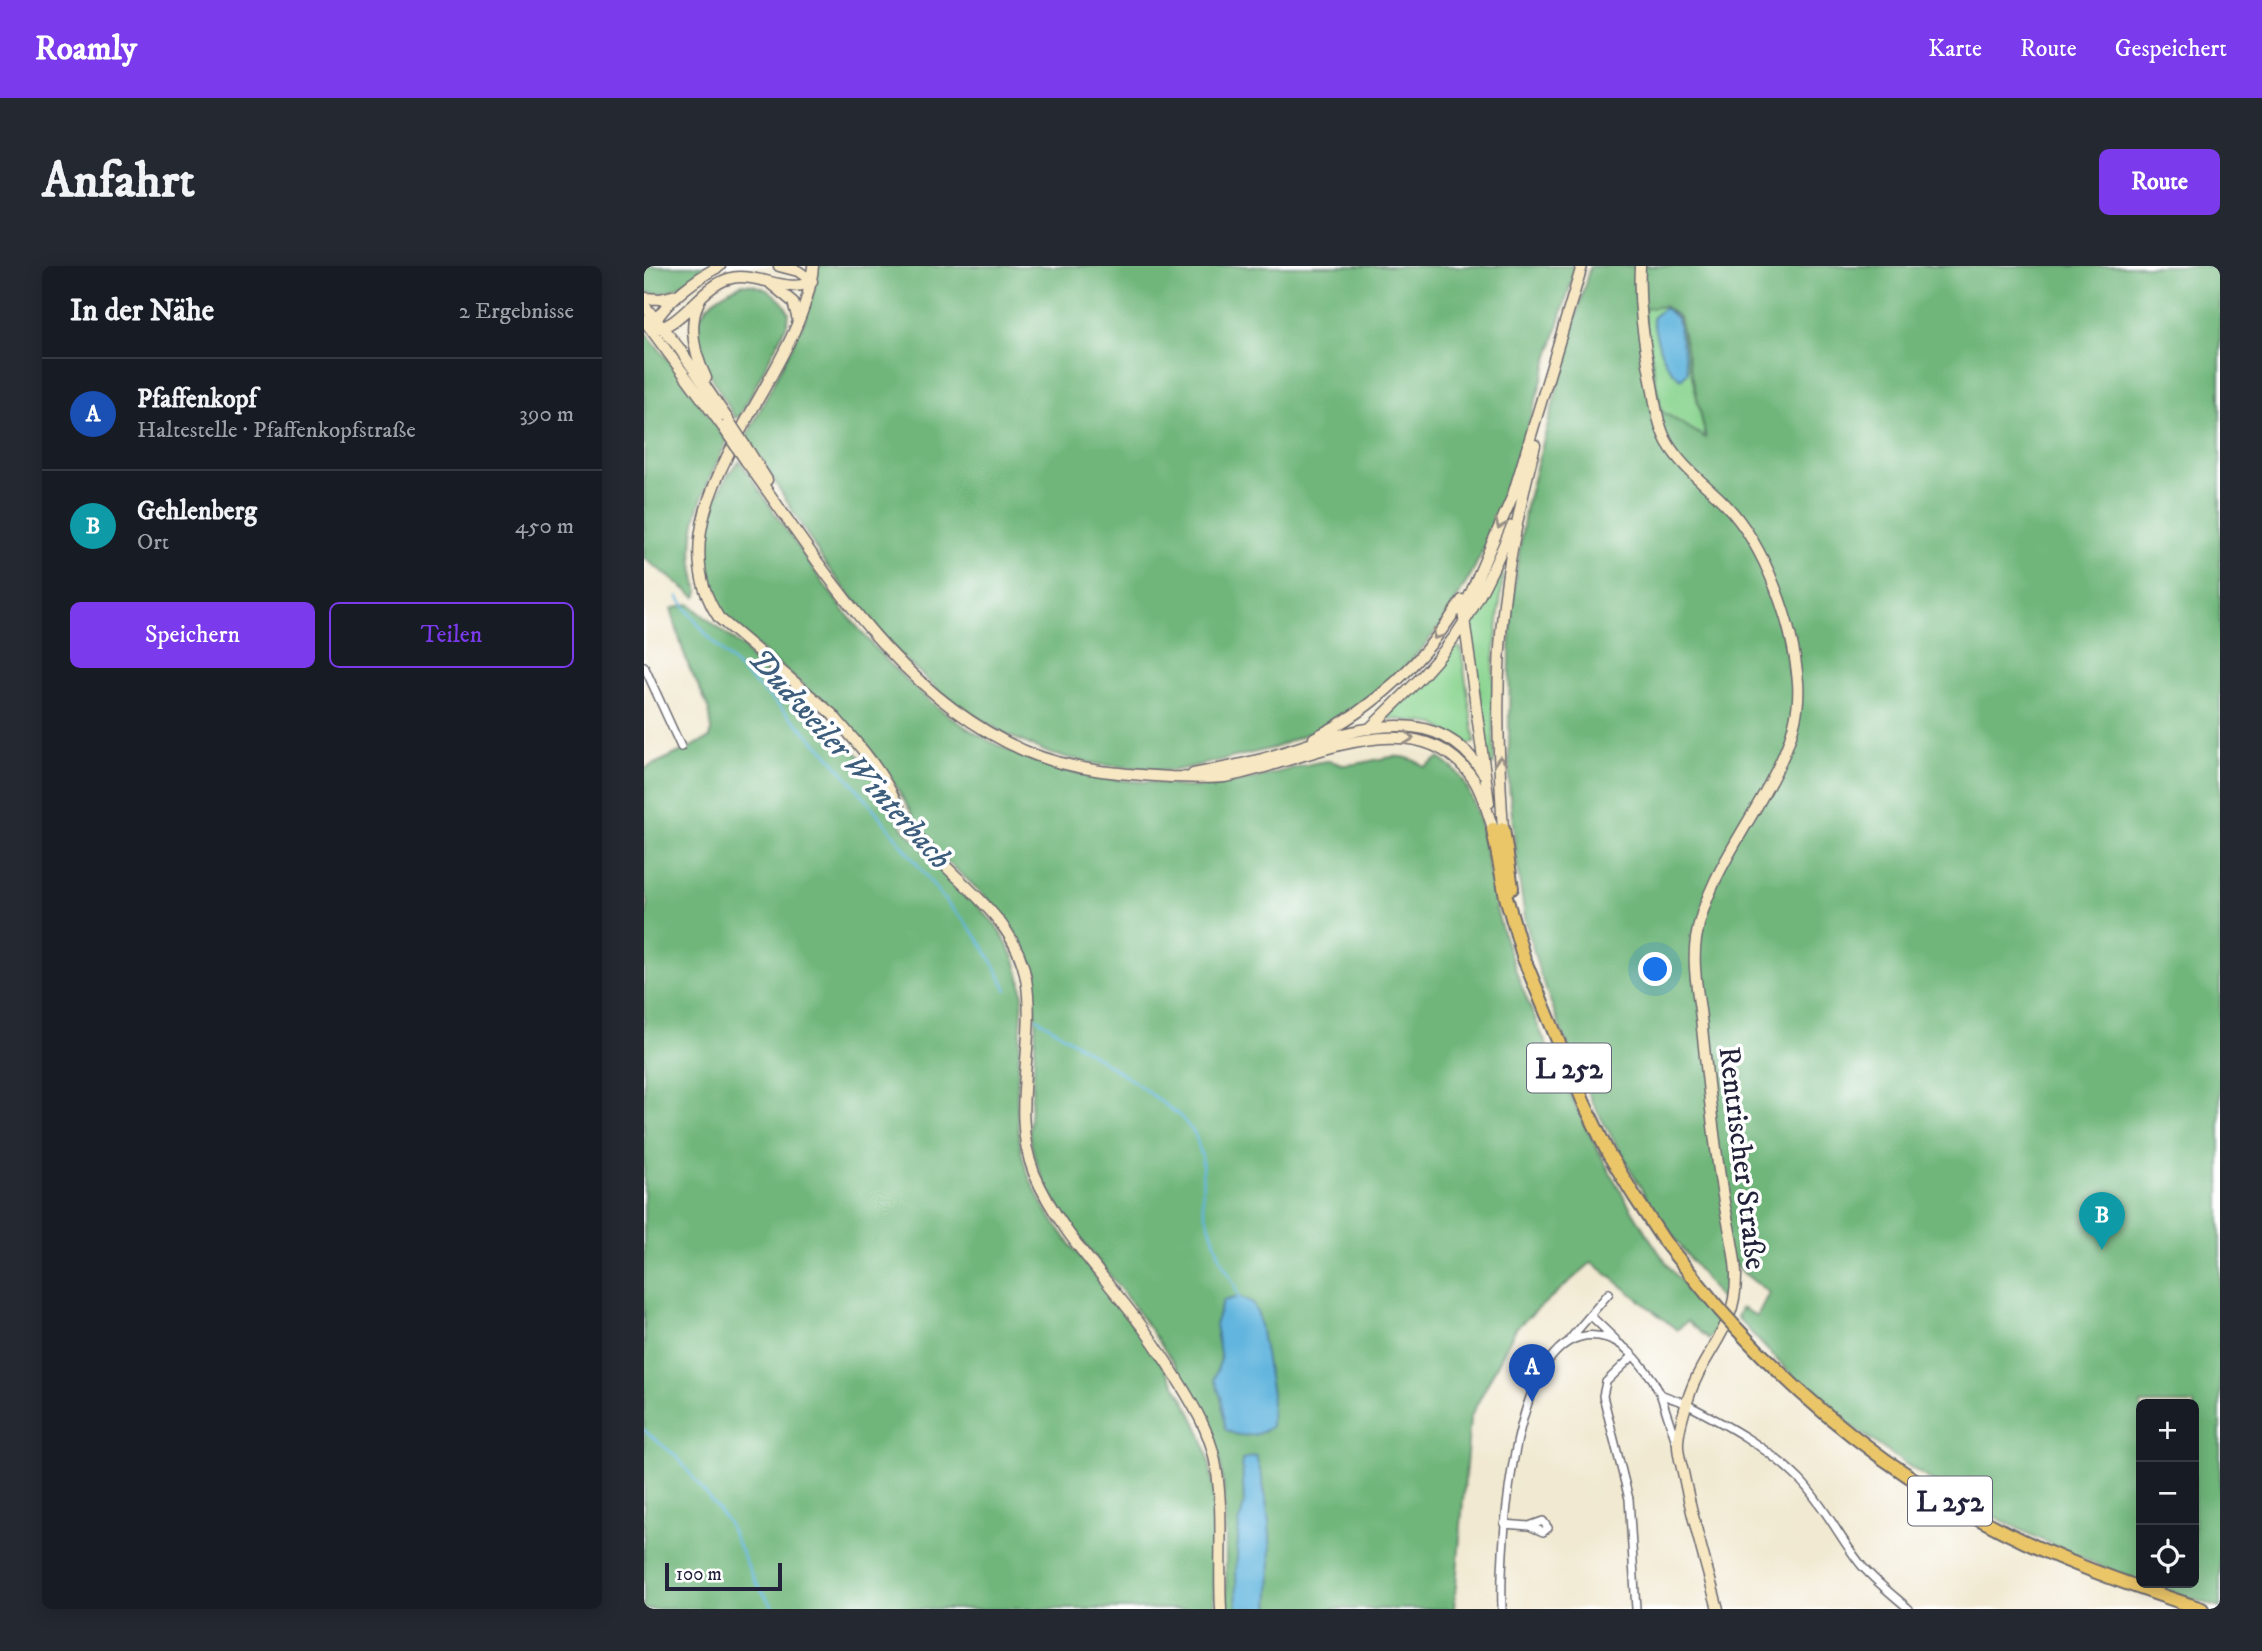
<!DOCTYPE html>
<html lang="de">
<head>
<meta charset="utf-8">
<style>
  body { margin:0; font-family:"IM FELL DW Pica",serif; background:#242831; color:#f1f3f6 }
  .controls { position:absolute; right:21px; bottom:21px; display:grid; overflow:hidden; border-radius:10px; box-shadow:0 4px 18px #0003 }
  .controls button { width:63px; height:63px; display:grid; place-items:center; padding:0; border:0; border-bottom:2px solid #363941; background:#171b24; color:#f1f3f6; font:35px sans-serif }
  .scale { position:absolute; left:21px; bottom:18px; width:117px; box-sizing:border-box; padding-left:7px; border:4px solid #22223b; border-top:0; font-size:19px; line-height:24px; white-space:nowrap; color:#22223b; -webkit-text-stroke:5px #fff; paint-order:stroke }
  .you { position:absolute; left:1012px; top:704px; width:24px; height:24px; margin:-18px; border:5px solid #fff; border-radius:50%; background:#1a73e8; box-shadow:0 0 0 10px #1a73e833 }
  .badge { display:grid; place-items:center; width:46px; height:46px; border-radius:50%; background:#7c3aed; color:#fff; font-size:23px; font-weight:700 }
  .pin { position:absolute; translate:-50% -58px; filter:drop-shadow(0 2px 4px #0008) }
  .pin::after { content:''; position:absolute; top:37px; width:24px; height:21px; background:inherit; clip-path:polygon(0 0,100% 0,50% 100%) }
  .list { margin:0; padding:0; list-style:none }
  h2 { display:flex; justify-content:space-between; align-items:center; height:91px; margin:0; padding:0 28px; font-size:30px }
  h2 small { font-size:23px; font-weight:400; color:#9ea1a6 }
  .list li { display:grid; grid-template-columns:46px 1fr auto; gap:21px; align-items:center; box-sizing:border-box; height:112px; padding:0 28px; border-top:2px solid #363941 }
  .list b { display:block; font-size:26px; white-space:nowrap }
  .list p { margin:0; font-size:23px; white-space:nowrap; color:#9ea1a6 }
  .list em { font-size:23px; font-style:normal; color:#9ea1a6 }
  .actions { display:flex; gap:14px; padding:21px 28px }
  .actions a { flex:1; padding:16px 0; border:2px solid #7c3aed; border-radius:10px; text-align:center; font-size:24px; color:#7c3aed }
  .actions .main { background:#7c3aed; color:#fff }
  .icon { flex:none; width:38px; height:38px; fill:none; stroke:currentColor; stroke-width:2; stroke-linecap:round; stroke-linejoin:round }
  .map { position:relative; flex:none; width:1576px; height:1343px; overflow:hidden; border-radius:10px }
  header { display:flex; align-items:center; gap:42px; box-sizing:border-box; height:98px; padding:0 35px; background:#7c3aed; color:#fff }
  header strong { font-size:33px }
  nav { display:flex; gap:38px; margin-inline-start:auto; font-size:24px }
  .intro { display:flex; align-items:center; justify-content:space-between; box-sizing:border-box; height:168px; padding:0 42px }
  h1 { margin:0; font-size:49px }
  .button { padding:18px 32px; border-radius:10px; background:#7c3aed; color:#fff; font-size:24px; font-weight:700 }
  main { display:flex; gap:42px; padding:0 42px }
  aside { flex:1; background:#171b24; border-radius:10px; box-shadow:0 4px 18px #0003 }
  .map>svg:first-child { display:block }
  .green { fill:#8ad490; stroke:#567b66; stroke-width:2 }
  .forest { fill:#6fb67a; stroke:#486c5a; stroke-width:2; fill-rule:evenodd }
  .water { fill:#62b5de; stroke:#426c8c; stroke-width:2 }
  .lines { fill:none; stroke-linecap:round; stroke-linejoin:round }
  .stream { stroke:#62b5de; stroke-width:2.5 }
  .street-casing { stroke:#6a6870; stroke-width:10 }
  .secondary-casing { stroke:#6a6870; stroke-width:13 }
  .highway-casing { stroke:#6a6870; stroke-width:16 }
  .street { stroke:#fff; stroke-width:7 }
  .secondary { stroke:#f7e8c3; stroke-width:10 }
  .highway { stroke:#ebc669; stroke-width:12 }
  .secondary-bridge-casing { stroke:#6a6870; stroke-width:13; stroke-linecap:butt }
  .highway-bridge-casing { stroke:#6a6870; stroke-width:16; stroke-linecap:butt }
  .secondary-bridge { stroke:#f7e8c3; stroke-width:10 }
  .highway-bridge { stroke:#ebc669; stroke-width:12 }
  .oneway { stroke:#978f86 }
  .labels { text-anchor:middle; stroke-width:7; stroke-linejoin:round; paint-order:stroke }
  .shield { fill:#fff; stroke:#646476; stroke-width:2 }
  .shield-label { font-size:28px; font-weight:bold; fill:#22223b }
  .street-label { font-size:30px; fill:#22223b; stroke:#fff }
  .water-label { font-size:32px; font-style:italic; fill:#3c5d7c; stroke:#fff }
</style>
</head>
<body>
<header>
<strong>Roamly</strong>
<nav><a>Karte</a><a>Route</a><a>Gespeichert</a></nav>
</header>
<div class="intro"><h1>Anfahrt</h1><a class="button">Route</a></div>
<main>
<aside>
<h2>In der Nähe<small>2 Ergebnisse</small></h2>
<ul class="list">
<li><span class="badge" style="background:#1a4fb4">A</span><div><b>Pfaffenkopf</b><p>Haltestelle · Pfaffenkopfstraße</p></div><em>390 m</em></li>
<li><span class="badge" style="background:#0f9aa8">B</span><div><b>Gehlenberg</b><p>Ort</p></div><em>450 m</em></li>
</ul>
<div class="actions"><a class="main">Speichern</a><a>Teilen</a></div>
</aside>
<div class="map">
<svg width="1576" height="1343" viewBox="0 0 1576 1343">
  <rect width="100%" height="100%" fill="#fff"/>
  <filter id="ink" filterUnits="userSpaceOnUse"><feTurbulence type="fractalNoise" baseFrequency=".0143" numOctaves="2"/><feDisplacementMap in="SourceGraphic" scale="14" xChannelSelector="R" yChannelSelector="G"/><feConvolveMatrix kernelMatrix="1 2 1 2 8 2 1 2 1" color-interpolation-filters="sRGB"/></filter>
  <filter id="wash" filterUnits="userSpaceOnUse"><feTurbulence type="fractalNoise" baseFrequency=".00686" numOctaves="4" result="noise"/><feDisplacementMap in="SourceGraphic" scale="28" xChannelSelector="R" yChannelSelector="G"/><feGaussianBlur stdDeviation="1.57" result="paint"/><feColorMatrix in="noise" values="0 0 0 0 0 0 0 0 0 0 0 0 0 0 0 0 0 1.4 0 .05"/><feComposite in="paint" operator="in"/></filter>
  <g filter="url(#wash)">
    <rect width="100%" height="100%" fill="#f1e9d1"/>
    <path class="green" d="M1021,40L1035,51L1062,172L1017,145L999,43Z
      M853,307H859L849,403L850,498H844L826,358Z
      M808,380L817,382L831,476L823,479L791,458L741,452Z"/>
    <path class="forest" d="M0,0H67C47,13 25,33 0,26Z
      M172,0H932L869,211L848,265L829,305L800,355L776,385L753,409L699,452L630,482L543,502L527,505L457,499L407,488L361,468L306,435L247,380L181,298L103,170L161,54L170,24Z
      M946,0H1576V1342L1499,1317H1550V1138H1497V1316C1402,1280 1312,1236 1230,1176C1213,1164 1194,1152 1179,1138C1148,1111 1120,1081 1093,1051L1097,1042L1113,1050L1125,1027L1088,998L1086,1019L1080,1038L1010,945L948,836L916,761L895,705L882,657L874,607L865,520V462L866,382L871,313L882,240ZM1020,40L1035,51L1062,172L1017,145L999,43Z
      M99,18C118,18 137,29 145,47L143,58L96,150L91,152C61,98 18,50 99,18Z
      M0,65L25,95L83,175C59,228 36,266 55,326L52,331L0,292Z
      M96,195C203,354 290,507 503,516C519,517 535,522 551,521C574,521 601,515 624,509C636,506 675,494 685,495C690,495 695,499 700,499C731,499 752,479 781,501L795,492C805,499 816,507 821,518C842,557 842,604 853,646C870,709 897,770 926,828C954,887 985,944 1023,998C1038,1019 1058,1038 1076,1057L1065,1073L1043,1055L1033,1064L948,996L872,1062L826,1152L810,1343H583C579,1279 589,1208 561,1148C556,1137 548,1127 542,1116C519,1080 494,1046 468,1012C434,969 392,923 385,865C388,818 399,734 383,690C370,655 345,633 317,608C310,601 301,595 294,587C270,557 256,522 233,493C193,442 137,402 88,360C55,322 54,271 75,227C81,214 85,204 96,195Z
      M45,338L99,382L112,399L169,443L192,464L215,490L228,507L259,562L352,659L370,691L376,711L379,730C377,775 369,833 376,878C383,925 416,966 445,1002C483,1051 538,1116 559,1174C578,1227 568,1288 571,1343H0V663L4,637L0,622V503L66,472C72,445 55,424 45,401C37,382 33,362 27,343Z"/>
    <path class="water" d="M1020,42L1033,52L1044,106L1037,113C1017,99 1013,74 1008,52Z
      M594,1031L607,1036L614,1048L628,1128L627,1160C615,1171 595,1173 581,1163L577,1131L570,1113L577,1093L571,1059L579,1035Z
      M612,1190C627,1238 629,1293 625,1343H593L592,1306L595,1258L600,1238L598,1193Z"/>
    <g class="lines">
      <path class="stream" d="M34,330C64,379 109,415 150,454C207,509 254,574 303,637C308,644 316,649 321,656C338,676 352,700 363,724
        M393,752L492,817L536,850L551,868L558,891L559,940L577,994L591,1020L595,1034
        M0,1164L34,1192L84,1257L110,1314L131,1343"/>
    </g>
  </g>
  <g filter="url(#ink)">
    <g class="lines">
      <defs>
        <path id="street" d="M0,400L37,481
          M947,1050L971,1073
          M926,1073L965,1027
          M989,1090L962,1116L959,1130L985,1233L992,1343
          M1016,1127L1032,1176
          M860,1258L885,1260L899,1266L904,1262L899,1255L885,1260
          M858,1343C856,1287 866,1042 963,1072C983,1078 997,1098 1009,1114C1011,1118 1014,1125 1017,1128C1024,1132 1035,1134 1042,1138C1083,1159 1123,1181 1156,1214C1181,1240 1196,1273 1218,1300C1232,1316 1249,1329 1265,1343"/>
        <path id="secondary" d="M135,0L154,5L168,15
          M169,0C160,111 0,241 75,352L188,448C207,470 228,493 243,519C251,532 257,547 266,560C303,613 371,646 382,713C393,777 365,845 390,907C413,961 454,1003 489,1049C507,1071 522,1095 537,1119C551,1142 564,1164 570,1190C581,1240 574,1292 577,1343
          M996,0C994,39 1000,76 1007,114C1011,135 1013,157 1023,176C1038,202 1062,218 1082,239C1122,281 1149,358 1154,416C1161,504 1065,585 1052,673C1048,699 1054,727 1057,752C1063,811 1069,871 1079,930C1083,956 1091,982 1092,1008C1093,1063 1061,1083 1046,1127C1041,1143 1035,1159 1034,1176C1033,1187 1038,1200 1040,1211C1049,1255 1062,1299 1074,1343
          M127,18L149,36L154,54
          M0,32L16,33L32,29
          M56,33C43,59 50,87 62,112
          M0,39L35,82L83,152
          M0,54L79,161
          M11,56C24,33 53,12 76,0
          M8,63C36,63 57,21 84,13C110,4 145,30 168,15
          M106,187L123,214
          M102,195C181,304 253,429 381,485C428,505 477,508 527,511C545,511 562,513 580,511C657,499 773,427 830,514C839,529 844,547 849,563
          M725,463C759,430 794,398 819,358C839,327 854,293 868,260
          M670,472C732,441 782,393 818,334
          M549,508C572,504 595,499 618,493C691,472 787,424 839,507
          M845,537L819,345L869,229L938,0
          M859,563C854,488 851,412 860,337C866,283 878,231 891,179"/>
        <path id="highway" d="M849,563L862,631L880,693L940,837L964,887L991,931L1020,975L1076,1044
          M859,563L868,622
          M1093,1063C1180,1157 1285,1234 1403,1286C1453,1308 1506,1326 1558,1343"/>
      </defs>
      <use href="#street" class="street-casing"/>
      <use href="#secondary" class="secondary-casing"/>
      <use href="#highway" class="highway-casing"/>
      <use href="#street" class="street"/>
      <use href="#secondary" class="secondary"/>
      <use href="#highway" class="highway"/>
      <defs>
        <path id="secondary-bridge" d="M83,152L106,187
          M79,161L102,195"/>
        <path id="highway-bridge" d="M1076,1044L1093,1063"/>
      </defs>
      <use href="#secondary-bridge" class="secondary-bridge-casing"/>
      <use href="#highway-bridge" class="highway-bridge-casing"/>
      <use href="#secondary-bridge" class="secondary-bridge"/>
      <use href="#highway-bridge" class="highway-bridge"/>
    </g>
    <defs><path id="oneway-chevron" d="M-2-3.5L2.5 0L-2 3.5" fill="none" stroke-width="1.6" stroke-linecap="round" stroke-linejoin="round" transform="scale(1.75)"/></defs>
    <g class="oneway">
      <use href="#oneway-chevron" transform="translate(856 258) rotate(113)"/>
      <use href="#oneway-chevron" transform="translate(793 369) rotate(127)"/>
      <use href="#oneway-chevron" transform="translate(765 472) rotate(6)"/>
      <use href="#oneway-chevron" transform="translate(856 495) rotate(-92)"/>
    </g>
  </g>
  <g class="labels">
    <g class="shield">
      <rect x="883" y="777.5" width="84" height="49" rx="5"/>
      <rect x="1264" y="1210.5" width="84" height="49" rx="5"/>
    </g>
    <g class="shield-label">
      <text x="925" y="812">L 252</text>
      <text x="1306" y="1245">L 252</text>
    </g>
    <g class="street-label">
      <text transform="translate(1099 892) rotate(83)" y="10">Rentrischer Straße</text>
    </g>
    <g class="water-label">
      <text transform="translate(207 492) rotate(48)" y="11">Dudweiler Winterbach</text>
    </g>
  </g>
</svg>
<div class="controls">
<button>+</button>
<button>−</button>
<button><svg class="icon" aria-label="locate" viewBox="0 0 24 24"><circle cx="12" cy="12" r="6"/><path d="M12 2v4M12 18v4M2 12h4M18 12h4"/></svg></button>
</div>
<div class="scale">100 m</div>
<div class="you"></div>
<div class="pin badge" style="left:888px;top:1136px;background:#1a4fb4">A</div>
<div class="pin badge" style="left:1458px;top:984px;background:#0f9aa8">B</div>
</div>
</main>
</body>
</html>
